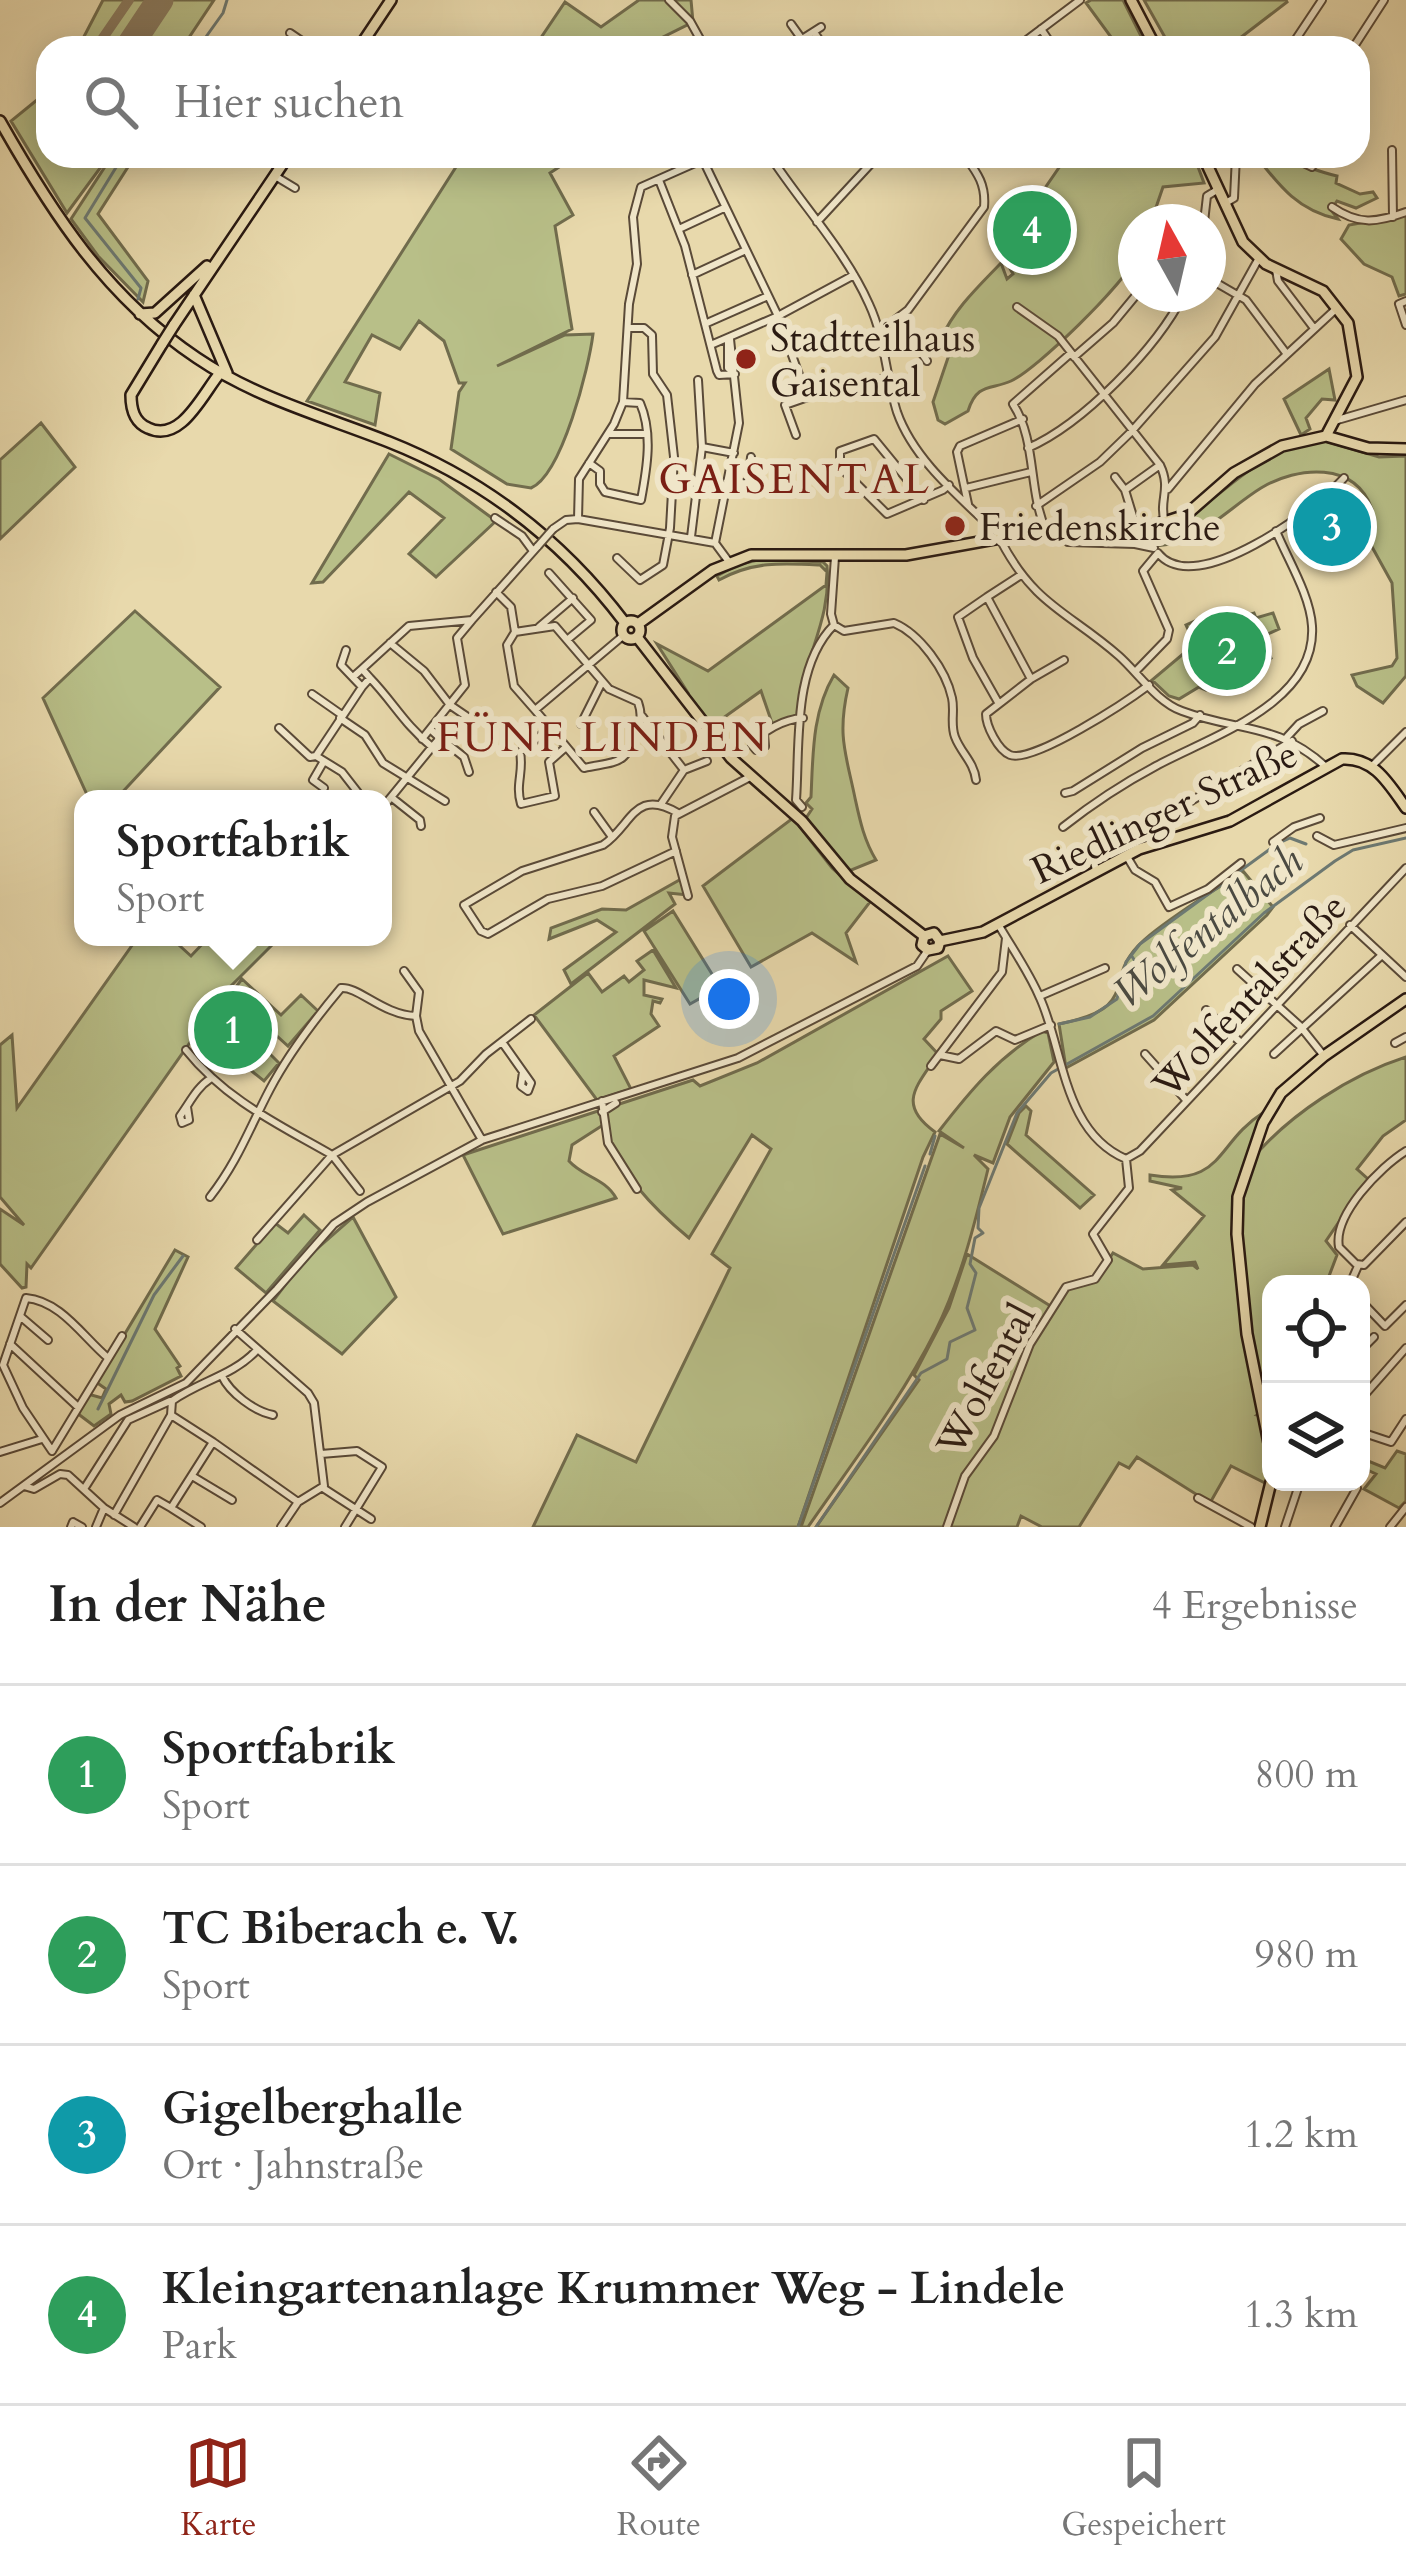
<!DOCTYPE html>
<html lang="de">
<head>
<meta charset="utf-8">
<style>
  body { margin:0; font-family:Cardo,serif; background:#f2f2f2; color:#222 }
  .controls { position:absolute; right:36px; bottom:36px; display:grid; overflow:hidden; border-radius:24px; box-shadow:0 6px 30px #0003 }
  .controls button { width:108px; height:108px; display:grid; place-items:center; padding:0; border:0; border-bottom:3px solid #e0e0e0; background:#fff; color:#222; font:60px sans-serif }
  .compass { position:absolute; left:1118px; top:204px; width:108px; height:108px; border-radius:50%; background:#fff; box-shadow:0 6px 30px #0003; rotate:352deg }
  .you { position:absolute; left:729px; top:999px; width:42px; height:42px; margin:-30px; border:9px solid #fff; border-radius:50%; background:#1a73e8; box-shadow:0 0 0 18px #1a73e833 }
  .badge { display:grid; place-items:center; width:78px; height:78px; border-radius:50%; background:#8f2418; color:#fff; font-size:39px; font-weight:700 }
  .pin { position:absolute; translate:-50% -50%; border:6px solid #fff; box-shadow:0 3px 12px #0006 }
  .popup { position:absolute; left:74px; top:790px; width:318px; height:156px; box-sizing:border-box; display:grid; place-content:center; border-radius:24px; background:#fff; filter:drop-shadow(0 3px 9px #0005); font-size:39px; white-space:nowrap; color:#767676 }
  .popup b { font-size:45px; color:#222 }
  .popup::after { content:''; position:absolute; left:50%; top:100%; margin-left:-24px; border:24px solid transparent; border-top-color:#fff }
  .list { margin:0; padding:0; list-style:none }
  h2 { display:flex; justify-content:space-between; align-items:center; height:156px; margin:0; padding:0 48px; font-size:51px }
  h2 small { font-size:39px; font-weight:400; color:#767676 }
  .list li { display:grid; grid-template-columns:78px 1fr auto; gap:36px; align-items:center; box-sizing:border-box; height:180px; padding:0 48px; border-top:3px solid #e0e0e0 }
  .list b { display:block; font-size:45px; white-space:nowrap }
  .list p { margin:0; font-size:39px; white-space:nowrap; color:#767676 }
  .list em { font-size:39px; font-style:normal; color:#767676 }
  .icon { flex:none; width:66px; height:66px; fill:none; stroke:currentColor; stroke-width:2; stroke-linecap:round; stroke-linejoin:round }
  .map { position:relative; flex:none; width:1406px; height:1527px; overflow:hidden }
  .search { position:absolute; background:#fff; box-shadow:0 6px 30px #0003; left:36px; right:36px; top:36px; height:132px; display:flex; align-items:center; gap:30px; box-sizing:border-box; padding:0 42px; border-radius:36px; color:#767676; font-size:45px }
  .sheet { height:876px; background:#fff }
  nav { display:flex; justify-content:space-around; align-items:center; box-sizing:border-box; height:168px; border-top:3px solid #e0e0e0; background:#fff; font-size:33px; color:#767676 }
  nav a { display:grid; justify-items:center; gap:6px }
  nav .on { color:#8f2418 }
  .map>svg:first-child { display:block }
  .green { fill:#b8bf88; stroke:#716c4d; stroke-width:3 }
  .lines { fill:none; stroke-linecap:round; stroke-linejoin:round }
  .stream { stroke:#6d7972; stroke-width:3 }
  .taxiway { stroke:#897a5f; stroke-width:10 }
  .runway { stroke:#897a5f; stroke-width:27 }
  .minor-casing { stroke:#5a4a38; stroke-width:10 }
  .major-casing { stroke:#2a1a12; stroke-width:14 }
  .minor { stroke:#f0e6c9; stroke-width:6 }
  .major { stroke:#e8d9ac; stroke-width:9 }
  .minor-bridge-casing { stroke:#5a4a38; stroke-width:10; stroke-linecap:butt }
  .major-bridge-casing { stroke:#2a1a12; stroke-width:14; stroke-linecap:butt }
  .minor-bridge { stroke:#f0e6c9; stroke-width:6 }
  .major-bridge { stroke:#e8d9ac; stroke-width:9 }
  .poi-dot { fill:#8f2418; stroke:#f0e6c9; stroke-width:4.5 }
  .labels { text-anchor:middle; stroke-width:12; stroke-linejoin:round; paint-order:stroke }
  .poi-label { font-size:39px; fill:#2a1a12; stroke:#f0e6c9; text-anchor:start }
  .street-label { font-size:39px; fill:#2a1a12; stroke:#f0e6c9 }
  .neighbourhood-label { font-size:42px; letter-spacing:3px; fill:#7a1f14; stroke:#f0e6c9 }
  .water-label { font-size:42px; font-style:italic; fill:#4b4a42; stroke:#f0e6c9 }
</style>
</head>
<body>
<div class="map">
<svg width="1406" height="1527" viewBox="0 0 1406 1527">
  <rect width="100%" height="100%" fill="#e8d9ac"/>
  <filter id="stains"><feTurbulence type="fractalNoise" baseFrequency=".00167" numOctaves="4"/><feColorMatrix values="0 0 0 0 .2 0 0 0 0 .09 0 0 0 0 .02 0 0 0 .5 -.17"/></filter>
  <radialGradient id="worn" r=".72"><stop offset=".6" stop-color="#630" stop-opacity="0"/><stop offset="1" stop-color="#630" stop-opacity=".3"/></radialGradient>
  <path class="green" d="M103,0H147V9L120,48H78Z
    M169,0H214L182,48H137Z
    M639,0H691L693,22L641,48H534L565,2L601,27Z
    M1091,0H1123L1147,48H1119L1086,3Z
    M1144,0H1286L1287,2L1227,48H1171Z
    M48,91V156H109L67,213L11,121Z
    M112,156H135L98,214L148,281L143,302L98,256L71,219Z
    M463,156H576L550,173L573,215L555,226L572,329L497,366L565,335L593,334C589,367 562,475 531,488L507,484L451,449L459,392L465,383H459L444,341L419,321L400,349L372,335L345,382L380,393L375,425L307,401Z
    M1067,156H1194L1204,183L1163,187L1151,222H1136C1136,234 1138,249 1134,260C1123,285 1037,369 1011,381C992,390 977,382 968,411L945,424L938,420L933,402L953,343L941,339C954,309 979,286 1001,263L1007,279L1013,274L1001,252Z
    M1256,156C1286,156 1307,169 1337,176L1336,183L1360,194L1373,192L1377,198L1356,208L1337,201L1331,210L1338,219C1299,211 1280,187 1256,156Z
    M1406,215V294L1399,296L1392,277L1364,264L1341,239L1349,225Z
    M1329,369L1335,400L1322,399L1306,418L1310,429L1301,435L1284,399Z
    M41,423L75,467L0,539V460Z
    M1325,441L1379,457L1406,456V676L1383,703L1357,686L1352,675L1392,666L1397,658L1392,583L1361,527V516L1372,509C1355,461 1298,466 1261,488C1227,509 1199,543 1156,546L1151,533C1220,512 1249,445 1325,441Z
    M389,454L439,479L496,521L436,577L409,554L444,518L409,492L323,582L312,583Z
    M762,559L823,562L827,566C832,622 802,658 798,714L773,726L761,691L712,726L691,698L684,695L688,693L657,644L708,671L826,585L827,572L820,565C783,563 753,561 719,580L717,576L737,565Z
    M135,611L220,687L116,799H89L43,698Z
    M1213,613L1219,624L1254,613L1256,618L1273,613L1279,629L1261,637L1271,658L1206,690L1199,687L1179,699L1169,696L1152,680L1195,644L1186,625Z
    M834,675L848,688C837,736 846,754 855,798C860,821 864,840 876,860L849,871L816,835L806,818L812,809L806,803L811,797C813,755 812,712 834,675Z
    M793,818L832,868L870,902L846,933L856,962L812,933L751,967L703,886Z
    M1243,871L1273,907L1267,915L1154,1020L1066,1068L1059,1024C1146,1006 1098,981 1144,940C1174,914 1210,894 1243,871Z
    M683,878L688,895L669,893L675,904L571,984L564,970L616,932L597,920L549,939L551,928L602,909L626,910Z
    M673,911L720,987L690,1004L644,931Z
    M138,937H170L191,956L209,937H280L227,990L31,1268L27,1264L26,1287L22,1288L0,1264V1209L24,1225L0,1197V1045L12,1035L17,1108Z
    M653,950L676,988L644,980V995L662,999L660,1003L653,1001L651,1014L659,1026L614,1056L631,1089L597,1100L534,1015L588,973L602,992L624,976L629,982L644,970L637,961Z
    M948,956L972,991L941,1011V1019L924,1039L938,1054C917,1086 896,1104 935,1132L923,1157L798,1527H533L577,1435L636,1462L730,1268L712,1254L771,1149L752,1135L689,1238C653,1208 617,1171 603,1125L572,1145L569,1161C583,1177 605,1178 616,1198L503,1234L463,1155L693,1080L700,1086L757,1063Z
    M242,979L281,1015L301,995L318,1011L288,1046L267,1027L256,1038L248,1031L242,1036L254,1055L263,1047L279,1063L264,1081L202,1031Z
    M1042,1031L1048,1033L1054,1062L1010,1117L993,1163L974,1155L988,1169C975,1223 961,1279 936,1330C901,1400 852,1463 808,1527H801L940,1134L964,1148L939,1131C970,1091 998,1057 1042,1031Z
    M1406,1057V1120L1383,1136L1357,1169L1368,1179L1326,1241L1337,1255L1326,1284H1271L1268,1409C1251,1341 1229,1252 1243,1183C1220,1228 1249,1360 1262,1411L1257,1415L1262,1416L1267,1484L1231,1466L1210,1503L1137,1457L1129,1468L1119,1463L1079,1527H1042L1021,1516L1017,1527H816L919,1380L914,1375L949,1308L967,1254L1052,1307L1030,1342L1001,1425L1032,1344L1066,1288L1096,1279L1113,1253L1143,1269L1193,1265L1198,1269L1195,1262L1163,1265L1204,1216L1172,1190L1182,1188L1150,1181V1175C1225,1187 1214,1144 1264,1112L1252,1159C1290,1114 1350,1075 1406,1057Z
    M1026,1106L1031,1111L1026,1135L1094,1195L1080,1208L1007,1144L1019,1113Z
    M304,1215L320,1230L266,1293L236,1268L275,1223L288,1233Z
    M353,1217L396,1297L342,1354L273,1301L304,1260Z
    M175,1250L188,1257L155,1329L180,1366L177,1368L181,1376L132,1401L125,1402L121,1395L109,1404L111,1414L94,1426L77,1413L88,1394L102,1398L106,1389L96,1382Z
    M1397,1451L1406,1454V1501L1399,1508L1364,1489L1376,1474L1361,1467V1458L1385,1468Z"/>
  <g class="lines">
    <path class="stream" d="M198,48L223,13L227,0
      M123,156L85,218L141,288L138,299
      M1125,971L1134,972L1139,967L1131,955
      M1059,1024L1090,1017L1117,999L1126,962L1140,944L1277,844L1290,838L1306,844
      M930,1154L935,1136
      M98,1409L154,1295L183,1256
      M798,1527L925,1166
      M816,1527L921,1373L947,1359L950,1342L975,1330L967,1308L976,1273L970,1264L975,1238L983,1233L978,1228L979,1208L1017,1113L1051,1073L1153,1016L1264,913L1335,861L1353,850L1406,838"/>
    <path class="taxiway" d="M96,48L129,0"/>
    <path class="runway" d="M128,48L160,0"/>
    <defs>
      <path id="minor" d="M669,0L690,21L705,48
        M791,24L801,38
        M1041,29L1054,48
        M290,33L312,48
        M806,37L813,46L820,41L814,32
        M788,48L821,27
        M1016,48L1080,0
        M1090,48H1097
        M1262,48L1265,45
        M1290,48L1322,0
        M1353,48L1384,0
        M1392,150L1393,217
        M770,156C802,205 845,250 869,304C885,338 886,377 897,412C914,461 962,499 998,534
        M1289,156L1312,167
        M703,160L778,316L807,397
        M275,176L295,188
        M659,180L685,246L717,371L719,375L735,374
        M1224,204L1234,198L1236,156
        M1332,207C1358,225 1376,223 1406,212
        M817,222L878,156
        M1204,222L1207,196L1217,190
        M679,229L724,208
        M1276,270L1278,281L1313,327
        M692,275L746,250
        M1208,278L1246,300L1286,353
        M1406,301L1399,304L1406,325
        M1017,307L1058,336L1160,465C1172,490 1158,500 1165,523
        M899,319L927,361
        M707,323L768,296
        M879,332L908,310L984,207C986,185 978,174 965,156
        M728,342V368L734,373
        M713,344L778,316L854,275
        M1074,357L1113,323L1137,294
        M1334,421L1406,400
        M608,434H644
        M796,435L785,405L828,390L890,377
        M702,447L734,453
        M1028,448C1083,424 1157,348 1184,294
        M589,463L600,471V484L605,492L641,500C647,468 653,433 640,403L623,402
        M1115,477L1125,490
        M727,481L748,484L751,457
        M966,488L1031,472
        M1168,489L1255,384L1337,308
        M924,500L874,439L840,451V467L887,514L943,490L949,485
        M968,504L957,452L960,446L1023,419
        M1036,506L1100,462L1131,432L1215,337L1259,258
        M495,518L522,536L533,551
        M578,519L579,479L614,424L623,402L629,304L637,264L633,217L641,187L711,156
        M1136,526L1125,490L1160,465
        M553,529L566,520L578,519L715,543L729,562
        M1046,530C1028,491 1037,441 1013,404L1071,353
        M691,537L702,447L698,380
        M1001,541C1035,606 1069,612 1119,656C1138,673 1157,702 1182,711C1238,732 1277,722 1326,767
        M1068,542L1135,544L1154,548
        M715,543L739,423L730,339
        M835,557L831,614L834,625L844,631L894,623C920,634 946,670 952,698C955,711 950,724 955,737C961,753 974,762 976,780
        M617,558L640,580L663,565L670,528L674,457L667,395L653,374L652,335L644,328H629
        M549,573L591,620L567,640
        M1021,575L987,597L1031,679L986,714C986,726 998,750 1010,755C1033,764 1129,700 1149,685
        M496,592L511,607L515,632L507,645L514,686L535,710L624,635
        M987,597L958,617L973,658L999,704
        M539,627L573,598
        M515,632L555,626L609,689L638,702C642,714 641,719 637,731C626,766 617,761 584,768L559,738
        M390,643L424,671L450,705L472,720
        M346,650L341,665L362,687L370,678L362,669L353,677
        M362,669L409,626L472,620L538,546
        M1136,671L1167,639L1169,630L1143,571L1158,553C1195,600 1316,509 1344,478
        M370,678C394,703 404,724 432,747L440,738L430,729L422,739
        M1031,679L1064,660
        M312,694L342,715
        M535,710L554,732
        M642,716L684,770L661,804
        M340,718L365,735L383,763L445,801
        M581,724L602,682
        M551,727L520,752C524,772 515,784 521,804L555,796L549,762L566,747
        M279,728L310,757L316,756L342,772L363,799
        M430,729L465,685L457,638L472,620
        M764,734L765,746L756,750L752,745C762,731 784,719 803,718
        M1287,737L1299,724L1323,711
        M440,738L464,757L469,772
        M316,756L362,687
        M324,761L313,780L324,788
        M1372,766L1406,732
        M684,770L707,761
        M1065,793L1073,791L1142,748L1193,723L1200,715
        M391,797L420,820L421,826
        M383,807L432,747
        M802,807L796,800C800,746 792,667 834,625
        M594,812L612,837
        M1063,827C1092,804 1124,783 1156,766C1209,737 1317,704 1312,626C1310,595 1288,560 1276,531
        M1317,836L1334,845L1406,828
        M1273,842L1294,827L1320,818
        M676,851L602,886L548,899L488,934L481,931L464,905L522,871L603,845C632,826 634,787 678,813
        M1126,855L1135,870L1155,882L1169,907L1208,889L1241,863
        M1096,871L1094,861L1102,854L1292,741
        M688,896L672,837L675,816L750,777
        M998,924C1012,948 1029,972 1040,998C1064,1051 1063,1132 1126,1159L1140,1151L1406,868
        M1350,925L1406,977
        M1237,969L1300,1026L1324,1056
        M404,971L419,992L416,1016L419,1031L482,1140
        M1040,996L1105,968
        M1206,1010L1241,1043
        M502,1042L531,1083L528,1091L521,1086L523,1072
        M1395,1043L1406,1037
        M186,1050C226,1100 278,1124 332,1155L460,1081L486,1054L531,1019
        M1145,1054L1187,1101
        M1274,1054L1382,955
        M940,1055L959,1059L996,1031L1015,1040L1051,1025
        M931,1066L1002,972L1006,938
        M602,1101L608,1143L637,1189
        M187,1107L189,1120L182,1123L180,1116C189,1104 197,1087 210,1079
        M602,1112L616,1103
        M1406,1151C1380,1167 1333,1215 1339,1247L1356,1264L1364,1265L1406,1222
        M210,1197C238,1161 249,1129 270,1089C289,1053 315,1019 341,988C358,986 383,1015 416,1016
        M257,1240L332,1155L360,1191
        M1350,1284L1358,1266
        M1361,1301L1385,1326L1406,1305
        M20,1316L48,1340
        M235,1329L308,1393L314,1403L324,1486L298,1502L281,1527
        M10,1344L78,1407
        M1361,1350L1374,1337
        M222,1376C230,1393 254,1411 273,1415
        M1361,1399L1406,1348
        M1361,1432L1391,1442L1406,1419
        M213,1442L298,1502
        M52,1451L23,1408L3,1365L26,1298C61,1301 83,1337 108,1358
        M52,1451L122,1336
        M0,1452L42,1439
        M321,1454L357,1451L382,1467L345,1527
        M192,1476L232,1500
        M24,1486L34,1489L60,1474L68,1475L104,1508L134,1527
        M323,1488L371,1519
        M84,1489L128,1420L170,1401
        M1198,1498L1251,1527
        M0,1503L120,1415L186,1383L277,1289L334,1224L367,1202L482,1140L738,1058L917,966L928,950
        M171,1508L201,1527
        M114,1515L171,1415L172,1401C200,1381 232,1376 256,1351
        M71,1527L73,1522L82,1527
        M96,1527L104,1508
        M140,1527L157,1500L171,1508L213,1442L171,1415
        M947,1527L965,1476L994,1436L1030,1344L1066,1287L1095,1279L1108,1260L1093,1234L1129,1188L1126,1159
        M1285,1527L1300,1482
        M1335,1527L1357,1488
        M1390,1527L1406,1507"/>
      <path id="major" d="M1131,0L1156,48
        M359,48L391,0
        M0,121C52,213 107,298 197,358C256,398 323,416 389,442C485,480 563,541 625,623
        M1203,156L1243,242L1266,264L1323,291L1348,323L1357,377L1326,436
        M194,295L227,373
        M140,314L155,313L207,266
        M174,325L288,156
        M162,344L131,395C131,409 134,422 148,428C181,444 203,393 220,373
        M622 630a9 9 0 1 1 18 0a9 9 0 1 1-18 0Z
        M638,624L713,570L751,555H906L1046,530L1152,526L1186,515L1234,473L1282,446L1326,436L1368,448L1406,449
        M637,637L731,758L802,821L850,879L924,936L934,933L940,941L983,932L1139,849L1230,821L1342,759C1374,757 1389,784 1406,808
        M924,936L922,945L928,950L938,948L940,941
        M1271,1453L1247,1334L1237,1234L1238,1197L1263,1123L1281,1093L1324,1056L1406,999
        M1260,1527L1271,1482"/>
    </defs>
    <use href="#minor" class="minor-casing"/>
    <use href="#major" class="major-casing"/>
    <use href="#minor" class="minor"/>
    <use href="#major" class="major"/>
    <defs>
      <path id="minor-bridge" d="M538,546L553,529"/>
      <path id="major-bridge" d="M162,344L174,325"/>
    </defs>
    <use href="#minor-bridge" class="minor-bridge-casing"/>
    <use href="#major-bridge" class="major-bridge-casing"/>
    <use href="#minor-bridge" class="minor-bridge"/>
    <use href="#major-bridge" class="major-bridge"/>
  </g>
  <g class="poi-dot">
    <circle cx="746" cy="359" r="12"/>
    <circle cx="955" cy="526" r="12"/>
  </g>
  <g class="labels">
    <g class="poi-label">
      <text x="770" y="351">Stadtteilhaus<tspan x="770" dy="45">Gaisental</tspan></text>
      <text x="979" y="540">Friedenskirche</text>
    </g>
    <g class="street-label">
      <text transform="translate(1164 811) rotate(-25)" y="14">Riedlinger Straße</text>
      <text transform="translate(1249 995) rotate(-47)" y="14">Wolfentalstraße</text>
      <text transform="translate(985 1379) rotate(-62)" y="14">Wolfental</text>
    </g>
    <g class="neighbourhood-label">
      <text x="795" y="493">GAISENTAL</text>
      <text x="603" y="751">FÜNF LINDEN</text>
    </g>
    <g class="water-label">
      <text transform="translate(1207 926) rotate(-39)" y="15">Wolfentalbach</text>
    </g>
  </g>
  <rect width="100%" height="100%" filter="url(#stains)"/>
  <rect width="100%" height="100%" fill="url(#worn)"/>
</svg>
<div class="controls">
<button><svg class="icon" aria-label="locate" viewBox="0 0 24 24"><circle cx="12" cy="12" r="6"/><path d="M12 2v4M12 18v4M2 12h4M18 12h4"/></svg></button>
<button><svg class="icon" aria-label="layers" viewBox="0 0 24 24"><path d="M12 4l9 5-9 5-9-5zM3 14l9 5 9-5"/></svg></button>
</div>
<svg class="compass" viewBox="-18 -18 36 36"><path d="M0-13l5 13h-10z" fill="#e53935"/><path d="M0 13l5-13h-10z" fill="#767676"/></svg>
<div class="you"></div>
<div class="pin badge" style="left:233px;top:1030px;background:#2e9e5b">1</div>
<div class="popup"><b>Sportfabrik</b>Sport</div>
<div class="pin badge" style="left:1227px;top:651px;background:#2e9e5b">2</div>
<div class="pin badge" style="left:1332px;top:527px;background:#0f9aa8">3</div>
<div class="pin badge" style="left:1032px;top:230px;background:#2e9e5b">4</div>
<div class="search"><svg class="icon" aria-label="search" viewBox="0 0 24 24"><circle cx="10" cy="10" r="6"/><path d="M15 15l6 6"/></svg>Hier suchen</div>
</div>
<section class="sheet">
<h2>In der Nähe<small>4 Ergebnisse</small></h2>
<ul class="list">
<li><span class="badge" style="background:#2e9e5b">1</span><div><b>Sportfabrik</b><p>Sport</p></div><em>800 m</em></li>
<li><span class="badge" style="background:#2e9e5b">2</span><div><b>TC Biberach e. V.</b><p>Sport</p></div><em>980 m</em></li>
<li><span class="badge" style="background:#0f9aa8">3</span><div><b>Gigelberghalle</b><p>Ort · Jahnstraße</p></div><em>1.2 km</em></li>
<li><span class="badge" style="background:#2e9e5b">4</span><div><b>Kleingartenanlage Krummer Weg - Lindele</b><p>Park</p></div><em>1.3 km</em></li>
</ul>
</section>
<nav>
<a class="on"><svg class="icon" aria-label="map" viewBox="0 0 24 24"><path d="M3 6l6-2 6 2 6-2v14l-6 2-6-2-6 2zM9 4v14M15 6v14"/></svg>Karte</a>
<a><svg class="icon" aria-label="directions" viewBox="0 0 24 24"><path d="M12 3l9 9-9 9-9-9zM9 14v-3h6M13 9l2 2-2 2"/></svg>Route</a>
<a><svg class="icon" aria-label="saved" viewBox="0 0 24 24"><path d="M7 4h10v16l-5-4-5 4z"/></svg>Gespeichert</a>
</nav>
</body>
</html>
